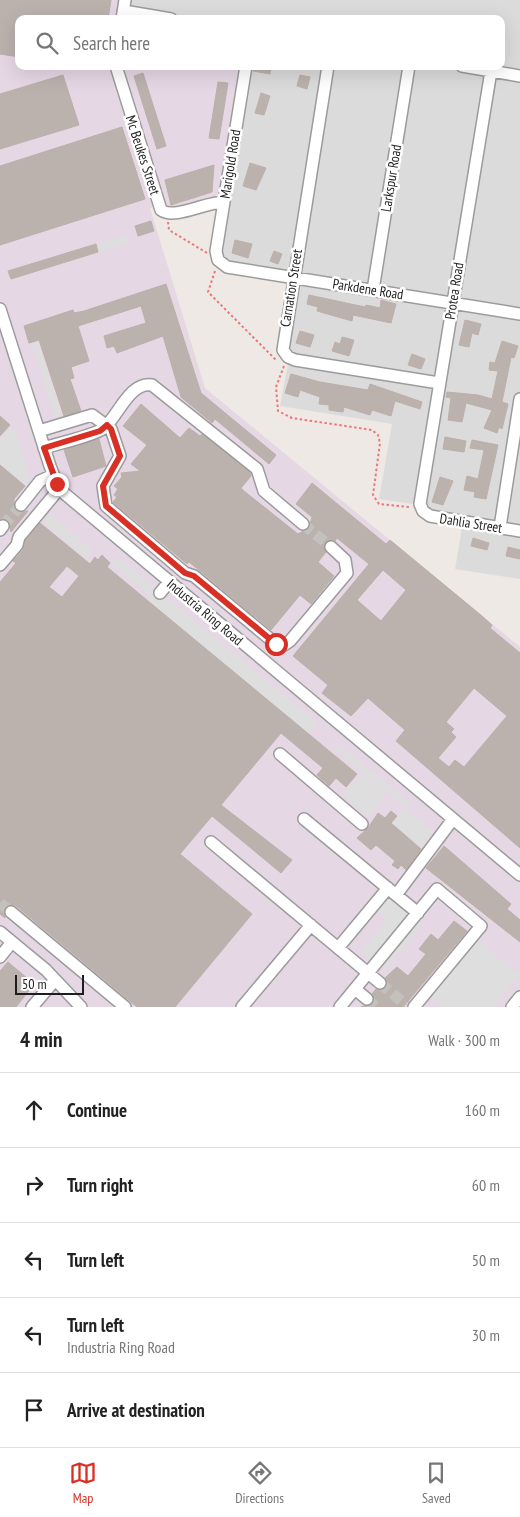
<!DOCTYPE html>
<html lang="en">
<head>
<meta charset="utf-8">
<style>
  body { margin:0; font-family:"PT Sans Narrow",sans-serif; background:#f2f2f2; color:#222 }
  .scale { position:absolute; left:15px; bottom:12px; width:69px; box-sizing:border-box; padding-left:5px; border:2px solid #1e1e1e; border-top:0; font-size:14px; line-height:18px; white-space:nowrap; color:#1e1e1e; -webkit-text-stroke:4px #fff; paint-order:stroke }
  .stop { position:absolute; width:15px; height:15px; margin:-11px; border:4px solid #d93025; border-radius:50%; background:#fff }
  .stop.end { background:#d93025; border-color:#fff; box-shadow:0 1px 5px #0008 }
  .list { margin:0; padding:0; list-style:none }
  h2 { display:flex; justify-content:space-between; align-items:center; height:65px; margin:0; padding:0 20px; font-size:21px }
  h2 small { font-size:16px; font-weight:400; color:#767676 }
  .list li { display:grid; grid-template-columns:32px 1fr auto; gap:15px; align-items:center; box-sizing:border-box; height:75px; padding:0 20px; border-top:1px solid #e0e0e0 }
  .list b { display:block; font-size:19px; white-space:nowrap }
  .list p { margin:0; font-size:16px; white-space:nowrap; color:#767676 }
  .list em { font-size:16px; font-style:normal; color:#767676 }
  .icon { flex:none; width:28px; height:28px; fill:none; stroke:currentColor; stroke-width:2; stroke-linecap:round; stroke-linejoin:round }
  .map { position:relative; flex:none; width:520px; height:1007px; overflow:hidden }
  .search { position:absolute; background:#fff; box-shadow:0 5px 20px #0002; left:15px; right:15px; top:15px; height:55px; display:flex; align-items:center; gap:12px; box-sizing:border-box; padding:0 18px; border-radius:10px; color:#767676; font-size:19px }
  .sheet { height:440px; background:#fff }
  nav { display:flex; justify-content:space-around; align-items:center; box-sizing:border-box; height:70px; border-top:1px solid #e0e0e0; background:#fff; font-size:14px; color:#767676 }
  nav a { display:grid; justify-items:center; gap:2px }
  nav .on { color:#d93025 }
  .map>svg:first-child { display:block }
  .residential { fill:#dcdbdb }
  .industrial { fill:#e6d7e5 }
  .parking { fill:#dedede }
  .building { fill:#bbb2ae; stroke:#beafa8; fill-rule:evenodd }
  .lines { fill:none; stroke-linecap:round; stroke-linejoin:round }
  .minor-tunnel { stroke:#c4c0bc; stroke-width:11; stroke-dasharray:11 5.5; stroke-linecap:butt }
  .minor-casing { stroke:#9b9b9b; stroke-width:14 }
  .path { stroke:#ed767a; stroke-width:2; stroke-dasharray:2.5 2.5; stroke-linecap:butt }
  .minor { stroke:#fff; stroke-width:11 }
  .route { stroke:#d93025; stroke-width:6 }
  .labels { text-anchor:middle; stroke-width:5; stroke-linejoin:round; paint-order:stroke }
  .street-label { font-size:14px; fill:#1e1e1e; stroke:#fff }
</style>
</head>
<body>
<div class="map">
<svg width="520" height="1007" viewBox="0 0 520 1007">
  <rect width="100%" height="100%" fill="#eee9e4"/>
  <path class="residential" d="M125,0H520V579L455,569L463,522L430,517L420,505L379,499L392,424L280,406L289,359L285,355L292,276L218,259L246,66H501V19H175L123,10Z"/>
  <path class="industrial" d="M0,0H125L123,10L175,19H19V66H246L224,203L173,215L158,206L150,208L205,388L520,647V1007H0Z"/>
  <path class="parking" d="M126,235L129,243L12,279L9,271Z
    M38,341L62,418L56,419L32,343Z
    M10,427L15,431L30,479L26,485L0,464V439Z
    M50,514L93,550L86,559L43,522Z
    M117,556L318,723L309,734L148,600L150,596L111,563Z
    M337,743L412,804L408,809L333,748Z
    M361,773L387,794L369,817L342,795Z
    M404,808L433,832L421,847L392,823Z
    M387,896L422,925L384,971L361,952L387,920L376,910Z
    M475,938L520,975L493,1007H442L428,995Z"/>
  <path class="building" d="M0,0H111L108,19H19V57L0,54Z
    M253,66H271L270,74L253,71Z
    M143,73L166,146L157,149L134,76Z
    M63,75L79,125L0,149V94Z
    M300,75L310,77L307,89L297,86Z
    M218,82L228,83L219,139L209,138Z
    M261,93L270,96L264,115L255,113Z
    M122,127L145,199L0,245V166Z
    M250,163L266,168L256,190L243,186Z
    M214,165L212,192L171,205L165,180Z
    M151,221L154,231L138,236L135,226Z
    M235,240L252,244L248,258L232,253Z
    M96,244L98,252L11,279L8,271Z
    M274,251L282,254L278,264L270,261Z
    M166,284L201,393L276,455L269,464L215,419L212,423L181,397L163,336L117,353L114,346L107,348L104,336L146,323L141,306L78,326L89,361L71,367L74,378L70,379L81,411L64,416L39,340L29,343L24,326L73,310L74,313L84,311Z
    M309,295L365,307L366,305L380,308L381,300L396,304L391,323L353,315L352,321L317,311L318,307L307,304Z
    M465,320L481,324L478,335L472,333L469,347L459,345Z
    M300,331L314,335L310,347L296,343Z
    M342,337L354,340L349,356L332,351L335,342L340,344Z
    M502,341L518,346L514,358L511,357L502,402L508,404L502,429L499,427L497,433L484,428L492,410L466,403L462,422L448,420L451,398L446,397L447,392L478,395L492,399L498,371L489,370L490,362L495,363Z
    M412,354L425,359L421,369L408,365Z
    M291,374L320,382L368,390L370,384L422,402L420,409L395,401L391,416L372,410L370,415L344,407L343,412L329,410V405L319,404L320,397L300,390L298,397L285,393Z
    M141,404L180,438L189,428L200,436L202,434L251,473V476L241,488L244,491L298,534L309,528L312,517L296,504L312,483L386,544L390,540L482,616L492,625L490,628L520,653V848L396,741L405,730L368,698L351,716L322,693L328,685L293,656L369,564L337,538L335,541L326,542L324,546L326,552L318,562L334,576L311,604L300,595L271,630L199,570L189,562L187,564L113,502L117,497L114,495L118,489L114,486L122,477L121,473L140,471L131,464L147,445L123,426ZM383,570L406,590L381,621L357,600ZM474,688L507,716L464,767L455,760L449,767L438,758L456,737L451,732L454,729L446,722Z
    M0,416L10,425L0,436Z
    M445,437L466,441L464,452L443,449Z
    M99,439L106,466L73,477L64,450Z
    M472,440L498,445L486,499L474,497L475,492L464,490L467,476L478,479L484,450L470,448Z
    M0,465L25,486L14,499V507L19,512L28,511L11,532L8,520L0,519Z
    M440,477L453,481L443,505L432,502Z
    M40,523L90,564L95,557L98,560L102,555L110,563L107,567L357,774L346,787L336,778L329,786L317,775L323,768L281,733L221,805L292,860L281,873L212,816L180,854L252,914L175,1007H137L15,905L5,908V918L0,914V582L16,563L13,561L23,550L26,540ZM67,566L79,576L62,597L49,587Z
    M473,538L489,543L487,550L471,546Z
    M508,547L520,550V559L506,556Z
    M391,811L397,816L391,823L421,849L406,870L401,865L398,869L392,865L395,861L376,845L371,850L357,838L368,828L378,813L385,818Z
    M444,846L511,904L507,909L520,920V942L426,868Z
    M454,921L467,931L403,1007H361L372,1004L374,1000L372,994L376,989L385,988L387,984L385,978L397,967L408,976L426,954L419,949L431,934L438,940Z
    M8,962L34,984L16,1007H0V971Z"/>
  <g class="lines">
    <path class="minor-tunnel" d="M303,524L331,547
      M3,526L21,505
      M0,903L11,912
      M380,983L406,1005
      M367,999L376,1007"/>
    <defs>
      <path id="minor" d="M124,11L171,19
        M122,19L125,0
        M116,66L161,210C174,220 206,202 224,202
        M246,66L216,251L218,260L227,267L520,314
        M328,66L283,350L288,357L295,360L439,383
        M462,66L520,76
        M491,71L420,504L423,511L430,516L520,531
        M373,290L409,66
        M0,309L50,466L59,489L520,875
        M39,431L92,415L111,429L120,456L103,486L106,506L185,573L194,576L276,644L284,645L290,641L347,573L345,560L331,547
        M44,448C56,444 96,435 104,428C118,416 130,381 152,385L257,469L264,491L303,524
        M21,505L40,481L53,475
        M500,527L520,399
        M0,530L3,526
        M0,565L17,545L19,537L59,489
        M160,593L169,582
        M280,754L362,824
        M304,819L396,895L453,819
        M211,842L380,983
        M396,895L418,913
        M11,912L125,1007
        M0,932L46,970L81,1007
        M338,948L388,888
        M0,957L12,942
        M355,989L367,999
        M32,1007L55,980
        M242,1007L311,925
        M340,1007L437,889L481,926L414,1007
        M512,1007L520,997"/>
    </defs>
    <use href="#minor" class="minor-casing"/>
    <path class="path" d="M168,222L169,230L207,253
      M215,271L208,292L276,360
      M284,366L276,387L278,411L292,418L372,430L378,435L380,443L373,495L379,504L409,507L411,506"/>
    <use href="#minor" class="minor"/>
  </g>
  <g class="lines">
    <path class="route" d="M57,484L44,448L100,431L107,425L111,429L120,456L103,486L106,506L185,573L194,576L276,644"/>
  </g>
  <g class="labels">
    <g class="street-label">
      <text transform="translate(143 155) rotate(72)" y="5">Mc Beukes Street</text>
      <text transform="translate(230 164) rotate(-81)" y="5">Marigold Road</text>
      <text transform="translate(391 178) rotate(-81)" y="5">Larkspur Road</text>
      <text transform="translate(291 288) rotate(-81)" y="5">Carnation Street</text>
      <text transform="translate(368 289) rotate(9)" y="5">Parkdene Road</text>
      <text transform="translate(454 291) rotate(-81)" y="5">Protea Road</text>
      <text transform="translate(471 523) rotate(9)" y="5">Dahlia Street</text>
      <text transform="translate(205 612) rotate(40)" y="5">Industria Ring Road</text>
    </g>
  </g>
</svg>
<div class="scale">50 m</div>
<div class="stop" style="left:276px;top:644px"></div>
<div class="stop end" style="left:57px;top:484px"></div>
<div class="search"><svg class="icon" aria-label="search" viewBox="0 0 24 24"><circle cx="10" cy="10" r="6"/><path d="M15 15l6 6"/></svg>Search here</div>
</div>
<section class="sheet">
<h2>4 min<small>Walk · 300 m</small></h2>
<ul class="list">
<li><svg class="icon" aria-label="ahead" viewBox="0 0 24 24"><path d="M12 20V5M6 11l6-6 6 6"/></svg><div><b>Continue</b></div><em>160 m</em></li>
<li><svg class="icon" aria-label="right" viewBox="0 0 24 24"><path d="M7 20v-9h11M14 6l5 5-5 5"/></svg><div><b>Turn right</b></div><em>60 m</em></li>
<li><svg class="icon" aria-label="left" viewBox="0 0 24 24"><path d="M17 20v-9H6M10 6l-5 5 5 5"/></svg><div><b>Turn left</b></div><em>50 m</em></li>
<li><svg class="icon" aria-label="left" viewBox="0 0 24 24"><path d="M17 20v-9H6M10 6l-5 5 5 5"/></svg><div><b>Turn left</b><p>Industria Ring Road</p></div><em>30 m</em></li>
<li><svg class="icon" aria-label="arrive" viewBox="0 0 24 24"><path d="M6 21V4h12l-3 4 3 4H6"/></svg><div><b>Arrive at destination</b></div></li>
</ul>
</section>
<nav>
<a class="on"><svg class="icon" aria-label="map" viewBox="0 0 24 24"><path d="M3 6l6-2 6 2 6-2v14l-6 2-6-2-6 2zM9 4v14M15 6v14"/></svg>Map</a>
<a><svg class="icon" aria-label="directions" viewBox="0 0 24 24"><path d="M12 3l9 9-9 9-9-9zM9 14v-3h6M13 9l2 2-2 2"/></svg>Directions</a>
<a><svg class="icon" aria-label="saved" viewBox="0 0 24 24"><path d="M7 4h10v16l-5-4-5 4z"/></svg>Saved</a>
</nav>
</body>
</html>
